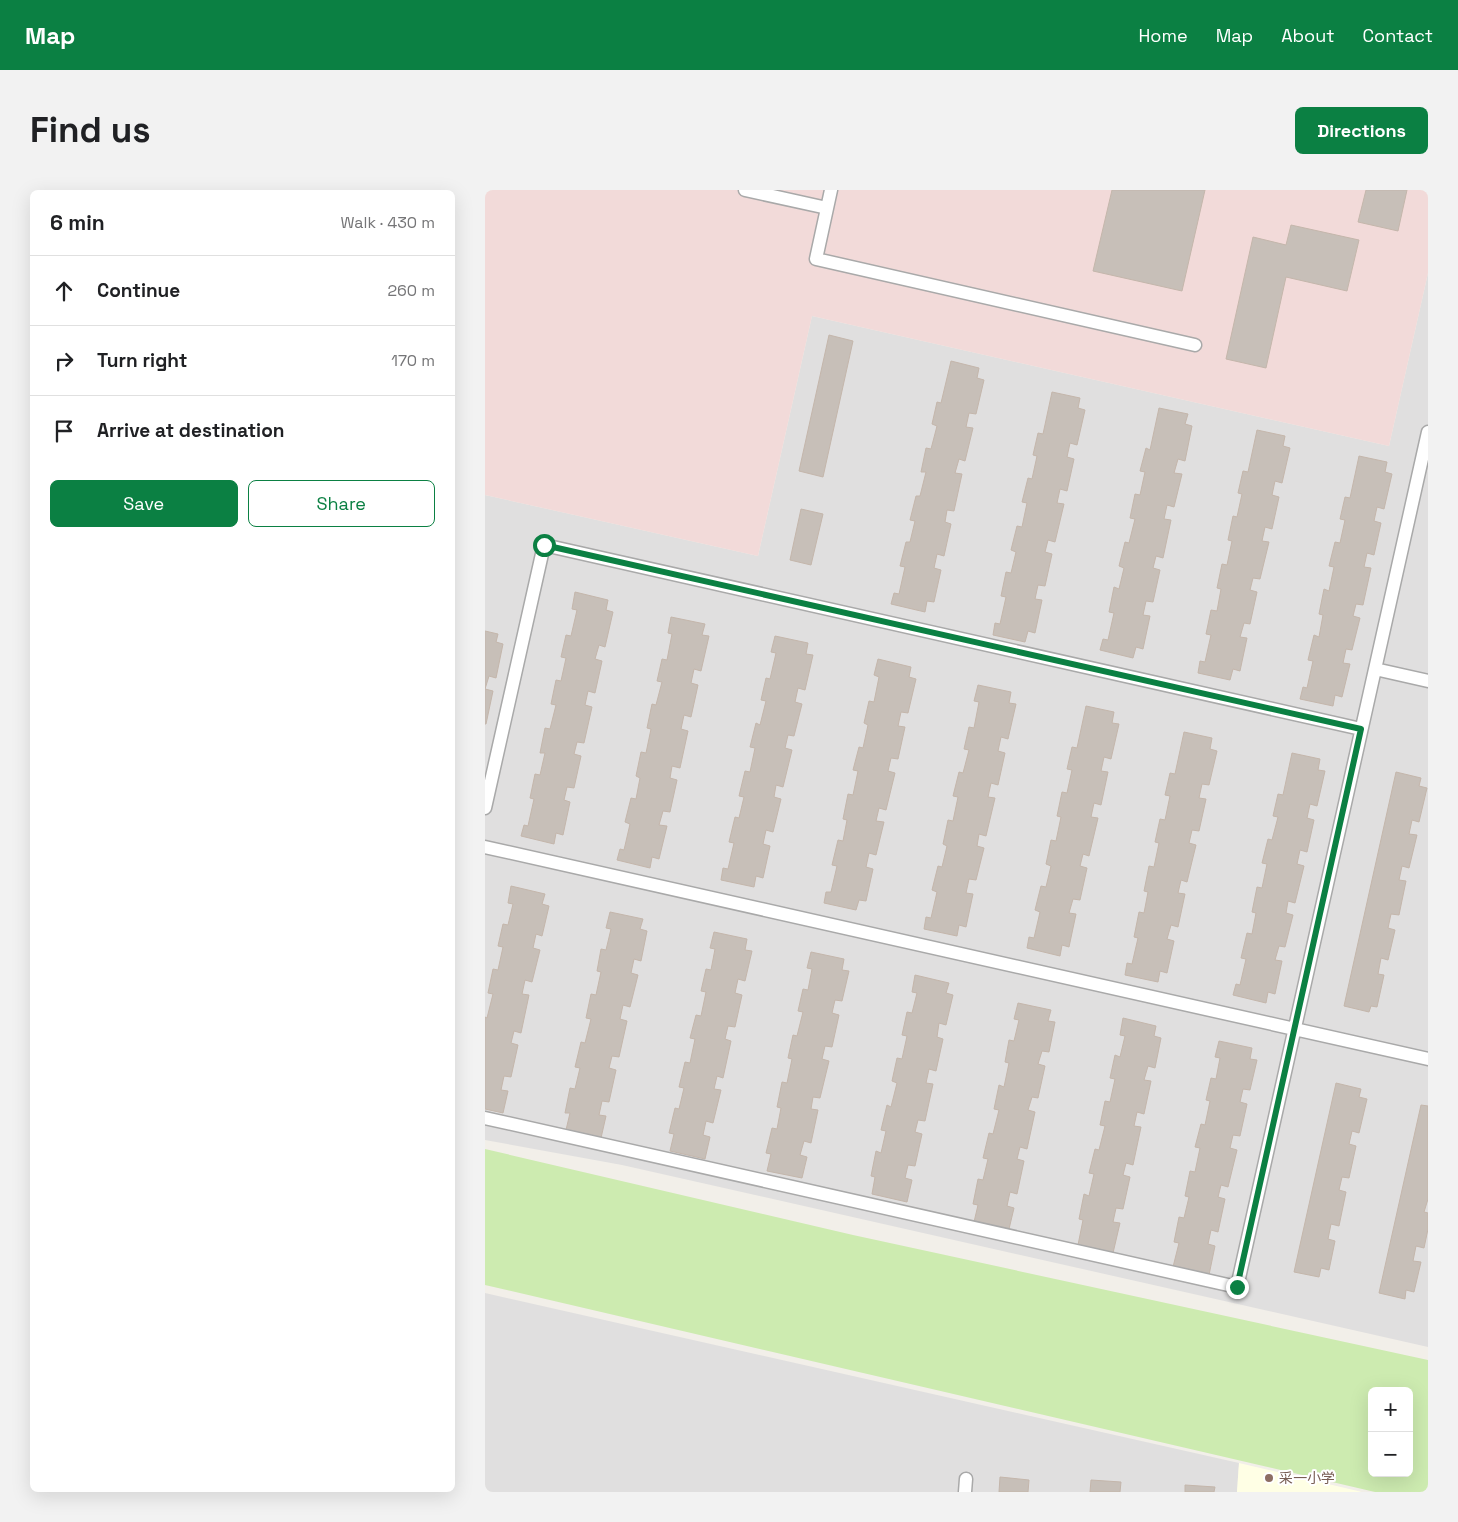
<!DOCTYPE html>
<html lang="en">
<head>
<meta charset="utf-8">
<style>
  body { margin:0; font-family:"Space Grotesk","Noto Sans SC",sans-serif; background:#f2f2f2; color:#202124 }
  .controls { position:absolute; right:15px; bottom:15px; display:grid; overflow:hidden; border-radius:8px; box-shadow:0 5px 20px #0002 }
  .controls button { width:45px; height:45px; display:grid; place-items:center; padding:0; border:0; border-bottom:1px solid #e0e0e0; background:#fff; color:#202124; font:25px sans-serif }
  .stop { position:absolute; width:15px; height:15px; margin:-11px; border:4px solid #0b8043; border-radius:50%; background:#fff }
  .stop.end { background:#0b8043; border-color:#fff; box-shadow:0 1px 5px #0008 }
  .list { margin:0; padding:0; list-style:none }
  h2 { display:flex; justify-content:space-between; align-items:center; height:65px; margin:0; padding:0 20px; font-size:21px }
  h2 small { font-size:16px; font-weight:400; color:#757577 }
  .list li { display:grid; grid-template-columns:32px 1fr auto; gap:15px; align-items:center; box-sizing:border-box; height:70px; padding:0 20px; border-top:1px solid #e0e0e0 }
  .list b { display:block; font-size:19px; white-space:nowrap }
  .list em { font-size:16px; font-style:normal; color:#757577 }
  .actions { display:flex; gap:10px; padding:15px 20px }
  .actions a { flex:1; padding:11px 0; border:1px solid #0b8043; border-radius:8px; text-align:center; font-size:18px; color:#0b8043 }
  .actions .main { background:#0b8043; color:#fff }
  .icon { flex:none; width:28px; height:28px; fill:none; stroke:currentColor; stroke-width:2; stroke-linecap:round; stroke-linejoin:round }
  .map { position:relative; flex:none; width:943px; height:1302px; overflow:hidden; border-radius:8px }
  header { display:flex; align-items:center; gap:30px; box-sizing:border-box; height:70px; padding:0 25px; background:#0b8043; color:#fff }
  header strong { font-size:24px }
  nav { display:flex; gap:28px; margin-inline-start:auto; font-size:18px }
  .intro { display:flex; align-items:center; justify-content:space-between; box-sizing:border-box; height:120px; padding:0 30px }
  h1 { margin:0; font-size:35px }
  .button { padding:12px 22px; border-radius:8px; background:#0b8043; color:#fff; font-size:18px; font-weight:700 }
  main { display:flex; gap:30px; padding:0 30px }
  aside { flex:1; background:#fff; border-radius:8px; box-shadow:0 5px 20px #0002 }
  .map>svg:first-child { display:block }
  .residential { fill:#e0dfdf }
  .commercial { fill:#f2dad9 }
  .education { fill:#ffffe5 }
  .grass { fill:#cdebb0; fill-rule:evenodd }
  .building { fill:#c7bfb8; stroke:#c4b6ab }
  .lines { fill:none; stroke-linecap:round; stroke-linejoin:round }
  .lane-casing { stroke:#a9a9a9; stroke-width:15 }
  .lane { stroke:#fff; stroke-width:12 }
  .route { stroke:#0b8043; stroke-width:6 }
  .education-dot { fill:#8d6e63; stroke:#fff; stroke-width:2 }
  .labels { text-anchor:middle; stroke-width:4; stroke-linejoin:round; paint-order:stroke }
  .education-label { font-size:14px; fill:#785e54; stroke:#fff; text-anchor:start }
</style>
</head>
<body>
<header>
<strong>Map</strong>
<nav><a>Home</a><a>Map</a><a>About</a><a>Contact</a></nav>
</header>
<div class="intro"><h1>Find us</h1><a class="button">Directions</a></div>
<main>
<aside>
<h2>6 min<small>Walk · 430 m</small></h2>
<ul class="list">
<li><svg class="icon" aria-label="ahead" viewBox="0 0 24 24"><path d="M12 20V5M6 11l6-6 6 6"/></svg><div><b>Continue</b></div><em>260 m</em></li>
<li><svg class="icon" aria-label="right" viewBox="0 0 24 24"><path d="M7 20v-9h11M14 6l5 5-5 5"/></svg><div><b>Turn right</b></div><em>170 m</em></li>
<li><svg class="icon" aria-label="arrive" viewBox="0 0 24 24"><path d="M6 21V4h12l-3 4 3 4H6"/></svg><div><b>Arrive at destination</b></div></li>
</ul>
<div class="actions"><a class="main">Save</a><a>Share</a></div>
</aside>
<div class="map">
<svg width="943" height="1302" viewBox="0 0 943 1302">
  <rect width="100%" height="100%" fill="#f2efe9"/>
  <path class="residential" d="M943,83V1157L137,975L0,950V305L273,366L327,126L904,256Z
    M0,1103L754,1273L752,1302H0Z"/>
  <path class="commercial" d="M0,0H943V83L904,256L327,126L273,366L0,305Z"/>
  <path class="education" d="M754,1273L877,1302H752Z"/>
  <path class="grass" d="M0,959L368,1045L943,1170V1302H890L0,1095ZM887,1201H924V1283H887Z"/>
  <path class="building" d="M627,0H720L697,101L608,81Z
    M881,0H922L913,41L873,32Z
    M806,35L874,50L862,101L801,87L781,178L741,169L768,47L801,55Z
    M344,145L368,151L338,287L314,281Z
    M466,171L494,178L492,188L499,190L491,224L484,223L481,237L488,238L480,271L474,269L470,283L477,284L469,321L462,320L460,332L466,334L459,366L452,364L449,378L456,380L449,412L442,411L440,422L406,414L409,403L414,404L420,377L415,376L421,352H425L430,331L425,330L431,306H435L441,282H436L441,258L446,259L452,236L447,234L452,212L456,213Z
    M567,202L595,208L593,218L600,220L592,255L585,253L582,267L589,269L582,301L575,299L572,313L579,314L570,352L563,350L560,362L567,364L560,396L553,395L550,409L557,410L550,443L543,441L540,452L508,445L510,433L515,434L521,407L516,406L521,382L526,383L531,362L526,360L532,336L537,337L542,313L537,312L543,288L547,289L552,266L548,265L553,243L558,244Z
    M674,218L703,224L700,234L707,236L700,271L693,269L689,283L697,284L689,317L682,315L679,329L686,330L678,368L671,366L668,378L675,380L668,412L661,411L658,425L665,426L658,459L651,457L648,468L615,460L618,449L623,450L629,423L624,422L629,397L634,399L639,378L634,376L640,352L644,353L650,329L645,328L650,304L655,305L660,282L655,281L661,258L665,260Z
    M772,240L800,246L798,256L805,258L797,293L790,291L787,305L794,307L787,339L780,337L777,351L784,352L775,389L768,388L765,400L772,402L765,434L759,433L755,447L762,448L755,481L748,479L745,490L713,483L715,471L720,472L726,445L721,444L726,420L732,421L736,399L732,398L737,374L742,375L747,351L743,350L748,326L752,327L757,304L753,303L758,281L763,282Z
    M874,266L902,272L900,282L907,284L899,319L892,317L889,331L896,333L889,365L882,363L879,377L886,378L878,415L871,414L868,426L875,428L867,460L861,459L858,473L865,474L857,507L850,505L848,516L815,509L818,497L822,498L828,471L823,470L829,445L834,447L838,425L834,424L839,399L844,401L849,377L844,376L850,352L855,353L860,330L855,329L860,307L865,308Z
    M316,319L338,324L326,375L305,370Z
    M90,402L123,410L121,420L128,422L120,457L114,455L110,469L117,471L110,503L103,501L100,515L107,517L99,553L92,552L89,564L96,566L89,598L82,597L79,610L85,612L78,645L71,643L69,654L36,646L39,635L43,636L49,609L45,608L50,584L55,585L60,563H55L60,538L65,539L71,515L66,514L71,490L76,491L81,468L76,467L81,445L86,446L92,420L87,419Z
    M186,427L220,434L217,445L224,446L216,481L209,479L206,493L213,495L206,527L199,525L196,539L203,541L195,578L187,576L185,588L192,590L185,622L178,621L174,635L182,636L174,669L167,667L165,678L132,670L135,659L139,660L145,634L140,632L146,608L151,609L155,588L151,586L156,562L161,563L166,539L162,538L167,514L171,515L177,492L172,491L177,469L182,470L187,444L183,443Z
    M0,441L13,444L11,452L18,454L11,488L4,486L0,499L8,501L1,534H0Z
    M290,446L323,453L321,464L328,465L320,500L313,498L310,512L317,514L309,546L303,545L300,558L307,560L298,597L291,595L289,607L296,609L288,642L281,640L278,654L285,656L278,688L271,686L269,697L236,690L238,678L243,679L249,653L244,652L250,627L254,628L259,607L254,606L260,581L265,582L270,558L265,557L271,533L275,535L281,511L276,510L281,488L285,489L291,463L286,462Z
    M393,469L426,477L424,487L431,489L423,523L416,522L413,536L420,537L413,569L406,568L403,581L410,583L401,620L394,618L391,631L399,632L391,665L384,663L381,677L388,679L381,711L374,710L371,720L339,713L341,702H346L352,676L347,675L353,650L358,651L362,630L358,629L363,604L368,605L373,581L368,580L374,557L378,558L383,535L379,533L384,511L389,512L394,487L389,485Z
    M493,495L526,502L524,513L531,514L523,549L516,547L513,561L520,563L513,595L506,593L503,607L510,608L501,646L494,644L492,656L499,658L491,690L484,689L481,703L488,704L481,737L474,735L472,746L439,739L441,727L446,728L452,702L447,700L453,676L457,677L462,656L458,654L463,630L468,631L473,607L468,606L474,582L478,583L484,560L479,559L484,537L489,538L494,512L489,511Z
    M601,516L629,522L627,533L634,534L626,569L619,567L616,581L623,582L616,615L609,613L606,627L613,628L604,666L598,664L595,676L602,678L595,710L588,709L584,723L591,724L584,757L577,755L575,766L542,758L544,747L549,748L555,722L550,720L556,696L561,697L566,676L561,674L566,650L571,651L576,627L572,626L577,602L582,603L587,580L582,579L587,557L592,558Z
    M699,542L727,548L725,559L732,561L724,595L717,594L714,608L721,609L714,641L707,640L704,653L711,655L702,692L696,690L693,703L700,704L693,737L686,735L682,749L689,751L682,783L675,781L673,792L640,785L642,773L647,774L653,748L649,747L654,722L659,723L663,702L659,701L664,676L669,677L674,653L670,652L675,629L680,630L685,606L680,605L685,583L690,584Z
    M807,563L835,569L833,580L840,581L832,616L825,614L822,628L829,630L822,662L815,660L812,674L819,676L810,713L803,711L801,723L808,725L800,757L794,756L790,770L797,771L790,804L783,802L781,813L748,805L751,794L755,795L761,769L756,768L762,743L767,744L771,723L767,722L772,697L777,698L782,674L777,673L783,649L787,650L793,627L788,626L793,604L798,605Z
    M911,582L936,588L934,596L942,598L934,632L927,630L924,644L932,645L924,678L917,676L914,690L921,691L914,725L906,724L903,738L910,740L903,770L896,768L893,784L899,785L892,817L886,816L884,822L859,816Z
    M26,696L60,704L57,714L64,716L57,746L51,744L48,758L55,760L47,792L40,790L37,804L44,805L36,843L29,841L26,853L33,855L26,887L19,886L16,900L23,901L18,923L0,919V827L2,828L8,804L3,803L8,779L13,780L18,757L13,756L18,734L23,735L28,714L23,713Z
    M125,722L158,729L155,739L162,741L156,771L149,769L146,783L153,785L145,817L138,815L135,829L142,831L134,867L127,866L124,878L131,880L124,912L117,911L114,925L121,926L116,948L81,940L85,923H80L85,898L90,899L95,878L90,877L96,852L100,853L106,829L101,828L106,804L111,805L116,782L112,781L116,759L121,760L126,739L121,738Z
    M229,742L262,749L260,760L267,761L260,791L253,789L250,803L257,805L250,837L243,836L240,849L246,851L238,888L232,886L229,899L236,900L228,933L221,931L218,945L225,947L220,969L185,961L189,944L184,943L190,918L194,919L199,898L194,897L200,872L205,873L210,849L205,848L211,825L216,826L221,802L216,801L221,779L226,780L230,759L225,758Z
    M326,762L359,769L357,780L364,781L357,811L350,810L347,823L354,825L347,857L340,856L337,869L344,871L335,908L328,907L326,919L333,920L326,953L319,951L315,965L322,967L317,988L282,981L286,964L281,963L287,938L292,939L296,918L292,917L297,892L302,893L307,869L303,868L308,845L312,846L318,822L313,821L318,799L323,800L327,779L322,778Z
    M430,785L464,793L461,803L468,805L461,835L454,833L452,847L458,849L451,881L444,879L441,893L448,894L440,931L433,930L430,942L437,944L430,976L423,975L420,988L427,990L422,1012L387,1004L390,987L386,986L391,961L396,963L401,941L396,940L402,915L406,917L412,893L407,891L412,868L417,869L422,846L417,845L422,822L427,823L432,803L427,802Z
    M533,813L566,820L563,831L570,832L564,862L557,861L553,874L560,876L553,908L547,907L543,920L550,922L542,959L535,957L532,969L539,971L532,1004L525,1002L522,1016L529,1018L524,1039L489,1032L493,1015L488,1014L493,989L498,990L503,969L498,968L504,943L508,944L514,920L509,919L514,895L519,897L524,873L520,872L524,850L529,851L534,830L529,829Z
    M638,828L671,836L669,846L676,848L670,878L663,876L659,890L666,891L659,924L652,922L649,936L656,937L648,975L641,973L638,985L645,987L638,1019L631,1018L628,1032L635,1033L628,1063L593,1055L598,1030L594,1029L599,1004L604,1006L609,984L604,983L610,959L614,960L620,936L615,935L620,911L625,912L630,889L625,888L630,865L635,867L640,846L635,845Z
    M734,851L767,858L765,869L772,870L765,900L758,899L755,912L762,914L755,946L748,945L745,958L752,960L743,997L736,995L733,1007L740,1009L733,1042L726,1040L723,1054L730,1056L724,1085L688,1077L694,1053L689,1052L694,1027L699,1028L704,1007L700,1006L705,981L710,982L715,958L710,957L716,934L720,935L725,911L721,910L726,888L731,889L735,868L730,867Z
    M851,893L876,899L874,907L882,909L874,943L867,941L864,954L871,956L864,988L857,987L854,1000L861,1002L854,1036L846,1034L843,1049L850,1051L844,1080L836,1078L834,1087L809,1082Z
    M936,915L943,916V1009L939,1022L943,1023V1039L939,1058L931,1056L928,1071L936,1072L929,1102L921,1100L920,1109L894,1103Z
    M515,1287L544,1290L543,1302H514Z
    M606,1290L636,1292L635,1302H605Z
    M700,1295L730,1297L729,1302H700Z"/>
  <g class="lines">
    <defs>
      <path id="lane" d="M260,0L342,18
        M346,0L331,69L710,155
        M890,479L943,491
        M0,618L59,355L876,539
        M0,657L943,869
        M0,928L752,1097L943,242
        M480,1302L481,1289"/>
    </defs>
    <use href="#lane" class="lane-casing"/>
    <use href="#lane" class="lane"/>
  </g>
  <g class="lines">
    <path class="route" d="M59,355L876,539L752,1097"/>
  </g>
  <circle class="education-dot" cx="784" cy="1288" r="5"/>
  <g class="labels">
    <g class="education-label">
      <text x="794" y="1293">采一小学</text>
    </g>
  </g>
</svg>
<div class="controls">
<button>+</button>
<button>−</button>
</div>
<div class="stop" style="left:59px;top:355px"></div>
<div class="stop end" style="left:752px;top:1097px"></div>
</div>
</main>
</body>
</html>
